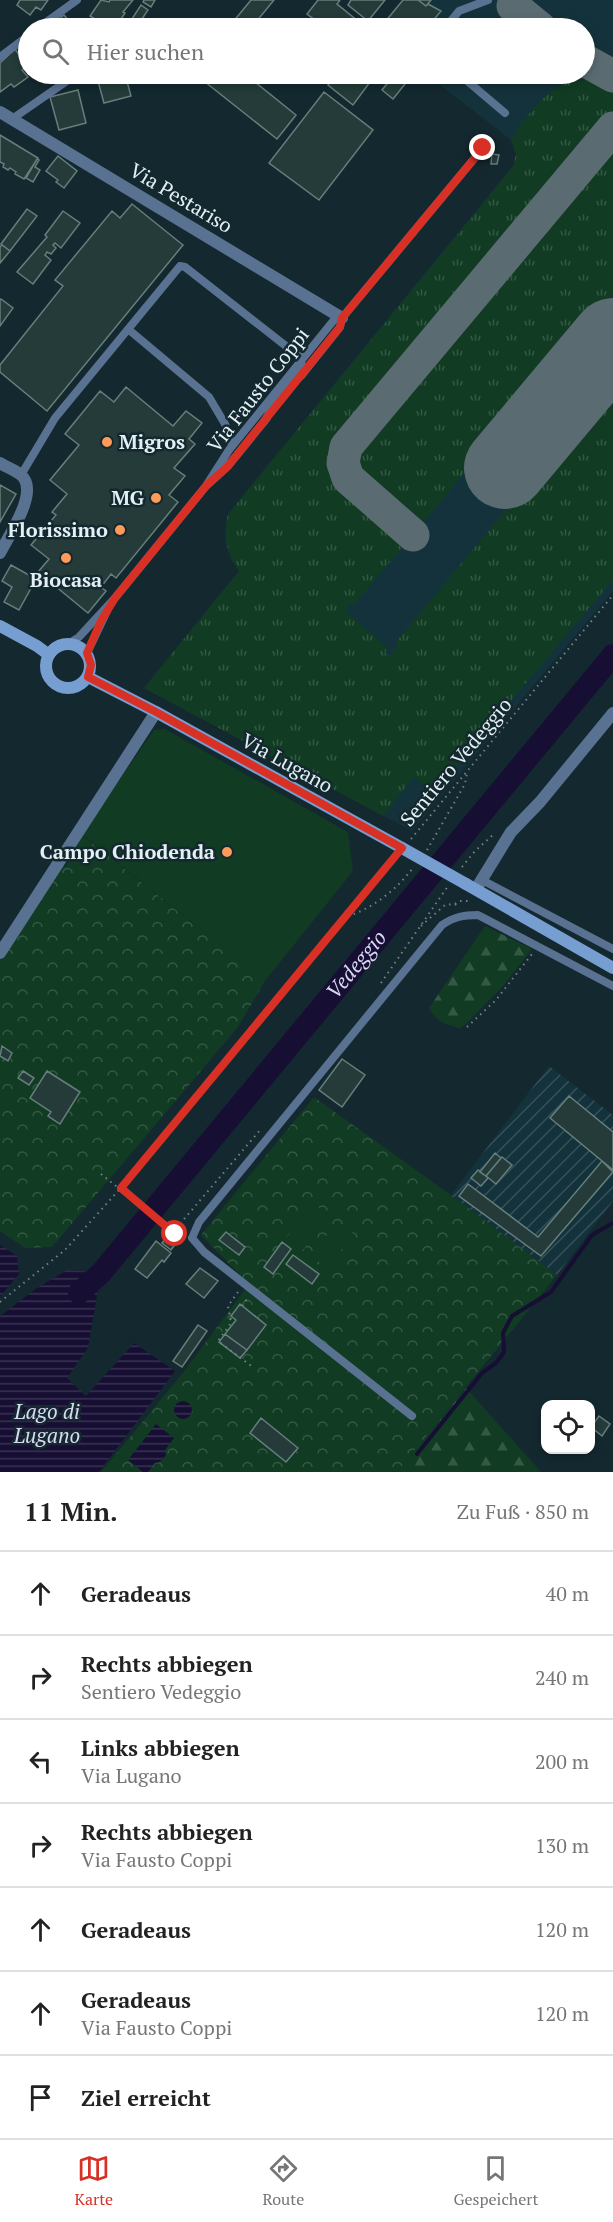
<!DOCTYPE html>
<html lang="de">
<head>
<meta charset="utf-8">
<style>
  body { margin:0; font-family:"PT Serif",serif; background:#f2f2f2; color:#222 }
  .controls { position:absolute; right:18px; bottom:18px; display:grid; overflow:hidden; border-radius:12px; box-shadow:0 3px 9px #0003 }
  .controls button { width:54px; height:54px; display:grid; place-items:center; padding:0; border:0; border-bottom:2px solid #e0e0e0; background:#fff; color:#222; font:30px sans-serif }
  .stop { position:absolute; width:18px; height:18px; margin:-14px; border:4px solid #d93025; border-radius:50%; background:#fff }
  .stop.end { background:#d93025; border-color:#fff; box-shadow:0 2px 6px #0008 }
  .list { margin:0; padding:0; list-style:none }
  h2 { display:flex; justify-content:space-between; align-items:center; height:78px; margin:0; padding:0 24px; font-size:26px }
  h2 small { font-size:20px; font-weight:400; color:#767676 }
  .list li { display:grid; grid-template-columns:39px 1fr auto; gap:18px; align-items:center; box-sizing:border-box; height:84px; padding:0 24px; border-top:2px solid #e0e0e0 }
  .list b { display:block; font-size:22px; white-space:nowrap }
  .list p { margin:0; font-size:20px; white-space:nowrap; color:#767676 }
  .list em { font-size:20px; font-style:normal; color:#767676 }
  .icon { flex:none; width:33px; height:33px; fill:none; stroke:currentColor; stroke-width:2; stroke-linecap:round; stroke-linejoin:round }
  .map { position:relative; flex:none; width:613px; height:1472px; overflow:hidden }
  .search { position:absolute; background:#fff; box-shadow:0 3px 9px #0003; left:18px; right:18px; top:18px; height:66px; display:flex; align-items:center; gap:15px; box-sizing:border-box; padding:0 21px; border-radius:33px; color:#767676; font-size:22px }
  .sheet { height:666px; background:#fff }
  nav { display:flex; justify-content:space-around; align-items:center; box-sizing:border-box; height:84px; border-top:2px solid #e0e0e0; background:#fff; font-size:16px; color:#767676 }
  nav a { display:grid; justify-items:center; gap:3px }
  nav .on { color:#d93025 }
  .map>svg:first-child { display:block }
  .built { fill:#14323b }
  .industrial { fill:url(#industrial-furrows) }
  .grass { fill:url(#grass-tufts) }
  .forest { fill:url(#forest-firs) }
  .park { fill:url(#park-crowns) }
  .pitch { fill:#113c23 }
  .water { fill:url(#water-rules) }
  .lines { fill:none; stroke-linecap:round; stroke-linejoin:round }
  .stream { stroke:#170f33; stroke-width:4 }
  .river { stroke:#170f33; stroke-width:22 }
  .taxiway { stroke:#5a6c72; stroke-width:33 }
  .runway { stroke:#5a6c72; stroke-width:82 }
  .building { fill:#243b39; stroke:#667e7c; stroke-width:1.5 }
  .path { stroke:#718287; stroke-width:2; stroke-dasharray:1.5 4.5; stroke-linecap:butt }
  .service { stroke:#5a7292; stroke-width:8 }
  .minor { stroke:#5a7292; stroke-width:12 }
  .secondary { stroke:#779ed1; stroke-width:12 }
  .secondary-bridge { stroke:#779ed1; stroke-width:12 }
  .route { stroke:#d93025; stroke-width:8 }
  .poi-dot { fill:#fe9b59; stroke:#14282f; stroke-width:2 }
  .labels { text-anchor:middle; stroke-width:5; stroke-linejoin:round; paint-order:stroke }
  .street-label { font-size:20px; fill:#e3f0f4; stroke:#14282f }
  .poi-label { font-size:20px; font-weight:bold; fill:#e3f0f4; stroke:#14282f; text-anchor:end }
  .water-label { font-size:21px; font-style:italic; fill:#dad8f5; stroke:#14282f }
</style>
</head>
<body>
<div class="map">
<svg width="613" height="1472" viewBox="0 0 613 1472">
  <defs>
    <pattern id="industrial-furrows" width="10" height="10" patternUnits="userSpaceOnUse" patternTransform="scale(1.5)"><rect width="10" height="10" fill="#14323b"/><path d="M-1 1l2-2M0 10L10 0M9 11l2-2" fill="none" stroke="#365058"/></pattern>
    <pattern id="grass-tufts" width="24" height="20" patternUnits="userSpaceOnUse" patternTransform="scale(1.5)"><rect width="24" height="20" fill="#113c23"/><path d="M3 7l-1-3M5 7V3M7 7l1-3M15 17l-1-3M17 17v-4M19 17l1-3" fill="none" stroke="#345844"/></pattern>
    <pattern id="forest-firs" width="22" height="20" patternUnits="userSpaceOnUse" patternTransform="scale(1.5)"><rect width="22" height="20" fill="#113c23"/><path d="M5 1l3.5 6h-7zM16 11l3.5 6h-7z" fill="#345844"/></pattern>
    <pattern id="park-crowns" width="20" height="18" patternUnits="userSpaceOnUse" patternTransform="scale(1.5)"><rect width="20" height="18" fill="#113c23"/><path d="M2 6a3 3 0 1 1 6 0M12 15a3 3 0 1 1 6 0" fill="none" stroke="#345844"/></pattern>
    <pattern id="water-rules" width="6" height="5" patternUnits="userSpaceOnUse" patternTransform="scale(1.5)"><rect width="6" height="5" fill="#170f33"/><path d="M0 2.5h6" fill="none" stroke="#393251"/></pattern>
  </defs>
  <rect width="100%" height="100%" fill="#14282f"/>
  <path class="built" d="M404,0H613V591L412,831L144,688L239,571L231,559L226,546L225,531L228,514L515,163L516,154L511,140L426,74H584V28H381Z"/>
  <path class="industrial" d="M549,1066L613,1115V1201L557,1275L451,1195Z"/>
  <path class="grass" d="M585,80L600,85L613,92V295L353,606L350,604L345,611L388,648L385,652L389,656L398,645L396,642L613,381V580L432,794L414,776L383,816L144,688L239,571C227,553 223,537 228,514L513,167L516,154L511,140L517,134L516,130C534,108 553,80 585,80Z"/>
  <path class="forest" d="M485,926L532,949L503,986L466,1024L460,1028C445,1024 437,1023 429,1008Z
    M466,1388L541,1472H397Z"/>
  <path class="park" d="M81,834L265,981L238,1027L52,1247L25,1248L0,1231V960L63,866H66L76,851Z
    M314,1097L451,1195L557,1275L397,1472H101L182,1374L249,1284L201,1235Z"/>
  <path class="pitch" d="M165,729L348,832L353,871L265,981L82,834L154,730Z
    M313,1203L329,1215L303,1250L287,1237Z
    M337,1222L354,1234L327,1268L311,1256Z"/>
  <path class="water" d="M0,1245L17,1256L19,1274L0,1297Z
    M67,1270L101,1273L88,1348L67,1378L86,1396L134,1343L175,1371L99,1472H0V1316L37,1288Z
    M174 1410a9 9 0 1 1 18 0a9 9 0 1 1-18 0Z
    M156,1424L174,1438L165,1450L166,1455L160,1462L155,1463L148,1472H143L128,1460Z"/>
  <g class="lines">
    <path class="stream" d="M417,1454L482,1373L496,1363L504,1352L503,1333L512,1316L551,1292L592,1235L613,1223"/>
    <path class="river" id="s1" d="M79,1293L101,1273L613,655"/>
    <path class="taxiway" d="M513,6L540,28
      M584,60L613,76
      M413,535L348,478L343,463L346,447L613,128"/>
    <path class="runway" d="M505,468L613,339"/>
  </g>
  <path class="building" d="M20,0H48L41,10L36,7L30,15L17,5Z
    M101,0L109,2L110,0H133L123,12L125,13L115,28H109L90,16Z
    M144,0H155L151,7L143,2Z
    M251,0H274L251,28H228Z
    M318,0H340L337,4L363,25L360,28H326L307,14Z
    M351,0H385L368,21L348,5Z
    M403,0H418L426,6L428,4L441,11L427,28H380Z
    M418,0H431L426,6Z
    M141,5L148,10L136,28H126Z
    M64,15L75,28H50L56,24L55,22Z
    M15,49L27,66L22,70L28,77L14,87L11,84L0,92V63Z
    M96,74H125L131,96L104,103Z
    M195,74H245L296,115L277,139Z
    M336,74H376L353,105L328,85Z
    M395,74H413L393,99L382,90Z
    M78,90L86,123L59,130L50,97Z
    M324,92L373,130L319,200L269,163Z
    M0,135L38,158L24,179L15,174L16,172L10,168L8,170L3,167L4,164L0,162Z
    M492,154L499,155L497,164H491Z
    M58,156L77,171L64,188L56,182L58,180L46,171Z
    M37,159L39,160L35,167L40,170L33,182L26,178Z
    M132,204L183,245L47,411L0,372V365L63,286L55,280L112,211L120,218Z
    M27,209L37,216L10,251L1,244Z
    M63,211L80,223L61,248L55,243L53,245L56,248L51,254L47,252L45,255L51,260L33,284L17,272L47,237L45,235Z
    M2,245L10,251L0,263V247Z
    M1,299L13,308L0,326V300Z
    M126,387L173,426L186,411L202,423L189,439L195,444L174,468L185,476L169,495L178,502L116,578L111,574L101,587L106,591L88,613L38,572L49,559L31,545L56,515L52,512L67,494L50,480L79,445L65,434L100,391L114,402Z
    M0,485L16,494L0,522Z
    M11,565L36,579L19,610L4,602L12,587L2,581Z
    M2,1046L12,1053L8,1061L0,1056Z
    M342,1059L365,1075L342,1107L319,1090Z
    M23,1071L34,1078L29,1085L18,1078Z
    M47,1071L80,1092L60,1124L48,1116L51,1112L30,1098Z
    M569,1096L613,1132V1170L550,1118Z
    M495,1153L501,1158L486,1176L480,1172Z
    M502,1157L512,1165L496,1184L486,1176Z
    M602,1161L613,1172L541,1256L459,1196L468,1184L538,1237Z
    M478,1170L488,1178L481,1186L471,1178Z
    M226,1232L245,1247L239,1255L219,1240Z
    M168,1236L176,1243L171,1250L162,1243Z
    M156,1241L171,1253L164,1262L162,1260L147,1278L135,1269Z
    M282,1242L291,1249L273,1274L264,1267Z
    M293,1255L319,1274L312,1284L286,1264Z
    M200,1268L218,1281L204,1298L186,1284Z
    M240,1304L266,1325L247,1350L225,1334L236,1320L231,1316Z
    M198,1325L207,1331L182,1367L173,1361Z
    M225,1334L247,1350L240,1358L219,1342Z
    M599,1416L610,1424L602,1436L591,1427Z
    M261,1418L298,1448L286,1462L250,1433Z"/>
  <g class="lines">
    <path class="path" d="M411,839L613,595
      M427,850L465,784L467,773
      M462,867L475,851L495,833
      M455,904L459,901H469
      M348,916C372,909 397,889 412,869
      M421,926L445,905L455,904L459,908
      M381,983L448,886
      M467,1027L496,1000L532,954
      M101,1174L173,1232
      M184,1239L173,1232L261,1129
      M238,1292L228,1306L231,1323L218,1341L254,1368
      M0,1302L65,1250L154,1151L395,857
      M242,1306L246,1300L245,1298
      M230,1318L235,1322"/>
    <path class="service" d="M38,28L77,0
      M445,28L459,11L488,0
      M0,57L28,36
      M459,74L505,113
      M12,119L77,74
      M128,329L209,397L225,424L232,446
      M301,376L340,327L342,318L483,148
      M21,475L55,418L180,266L185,267L300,357L302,365L299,371L276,401L264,422
      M206,486L228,466L267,418
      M68,644L79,637L115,598L206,486L229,450L338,315
      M87,653L107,611
      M482,880L613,949
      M412,1416L204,1252L192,1238L199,1222L442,925C454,917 463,915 478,915L613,986"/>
    <path class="minor" d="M0,112L342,318
      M0,463C6,467 15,470 21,475C40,491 9,535 0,553
      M476,889L511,832L540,802L613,713
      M0,953L156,712"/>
    <path class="secondary" d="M0,626L37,646L49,655
      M46 666a22 22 0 1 1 44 0a22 22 0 1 1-44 0Z
      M88,677L156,712L402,848
      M466,884L613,968"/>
    <path class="secondary-bridge" d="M402,848L466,884"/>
  </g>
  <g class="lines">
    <path class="route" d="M175,1234L121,1188L402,848L156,712L88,677L91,665L87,653L101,621L115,598L206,486L228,466L340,327L342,318L483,148"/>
  </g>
  <g class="poi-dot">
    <circle cx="107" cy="442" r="6"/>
    <circle cx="156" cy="498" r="6"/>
    <circle cx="120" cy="530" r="6"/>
    <circle cx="66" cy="558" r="6"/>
    <circle cx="227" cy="852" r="6"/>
  </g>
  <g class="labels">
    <g class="street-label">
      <text transform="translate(181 198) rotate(31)" y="7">Via Pestariso</text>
      <text transform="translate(258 390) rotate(-52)" y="7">Via Fausto Coppi</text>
      <text transform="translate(456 762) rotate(-50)" y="7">Sentiero Vedeggio</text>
      <text transform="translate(287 763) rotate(29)" y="7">Via Lugano</text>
    </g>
    <g class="poi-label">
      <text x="119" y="449" text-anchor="start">Migros</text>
      <text x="144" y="505">MG</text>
      <text x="108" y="537">Florissimo</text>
      <text x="66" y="587" text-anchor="middle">Biocasa</text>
      <text x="215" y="859">Campo Chiodenda</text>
    </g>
    <g class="water-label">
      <text dy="7" stroke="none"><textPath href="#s1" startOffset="430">Vedeggio</textPath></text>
      <text x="47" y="1419">Lago di<tspan x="47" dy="24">Lugano</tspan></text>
    </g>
  </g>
</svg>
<div class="controls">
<button><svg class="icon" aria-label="locate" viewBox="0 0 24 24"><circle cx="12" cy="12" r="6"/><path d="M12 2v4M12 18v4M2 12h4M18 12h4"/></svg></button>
</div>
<div class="stop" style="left:175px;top:1234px"></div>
<div class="stop end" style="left:483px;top:148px"></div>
<div class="search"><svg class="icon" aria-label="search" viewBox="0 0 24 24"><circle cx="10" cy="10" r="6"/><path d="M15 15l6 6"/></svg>Hier suchen</div>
</div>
<section class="sheet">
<h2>11 Min.<small>Zu Fuß · 850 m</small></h2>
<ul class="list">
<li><svg class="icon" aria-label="ahead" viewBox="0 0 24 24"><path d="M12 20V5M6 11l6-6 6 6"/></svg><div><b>Geradeaus</b></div><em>40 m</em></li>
<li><svg class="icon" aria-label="right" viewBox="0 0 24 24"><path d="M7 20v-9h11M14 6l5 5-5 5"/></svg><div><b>Rechts abbiegen</b><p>Sentiero Vedeggio</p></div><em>240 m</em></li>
<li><svg class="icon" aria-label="left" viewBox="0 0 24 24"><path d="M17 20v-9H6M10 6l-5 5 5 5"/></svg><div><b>Links abbiegen</b><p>Via Lugano</p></div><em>200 m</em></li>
<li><svg class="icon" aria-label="right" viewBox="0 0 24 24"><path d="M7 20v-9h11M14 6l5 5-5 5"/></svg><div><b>Rechts abbiegen</b><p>Via Fausto Coppi</p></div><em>130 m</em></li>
<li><svg class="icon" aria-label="ahead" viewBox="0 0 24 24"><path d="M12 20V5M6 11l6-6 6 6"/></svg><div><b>Geradeaus</b></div><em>120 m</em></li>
<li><svg class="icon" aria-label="ahead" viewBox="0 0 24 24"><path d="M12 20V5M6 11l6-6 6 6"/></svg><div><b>Geradeaus</b><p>Via Fausto Coppi</p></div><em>120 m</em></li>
<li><svg class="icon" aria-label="arrive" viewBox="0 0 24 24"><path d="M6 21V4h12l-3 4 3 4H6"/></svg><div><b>Ziel erreicht</b></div></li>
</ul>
</section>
<nav>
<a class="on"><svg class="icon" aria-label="map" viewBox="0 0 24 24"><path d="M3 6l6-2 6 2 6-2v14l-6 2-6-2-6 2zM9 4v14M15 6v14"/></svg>Karte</a>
<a><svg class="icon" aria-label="directions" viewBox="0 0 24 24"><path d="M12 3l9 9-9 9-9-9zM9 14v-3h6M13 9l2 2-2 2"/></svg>Route</a>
<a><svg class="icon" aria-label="saved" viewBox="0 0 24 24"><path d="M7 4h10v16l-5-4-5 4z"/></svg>Gespeichert</a>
</nav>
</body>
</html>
